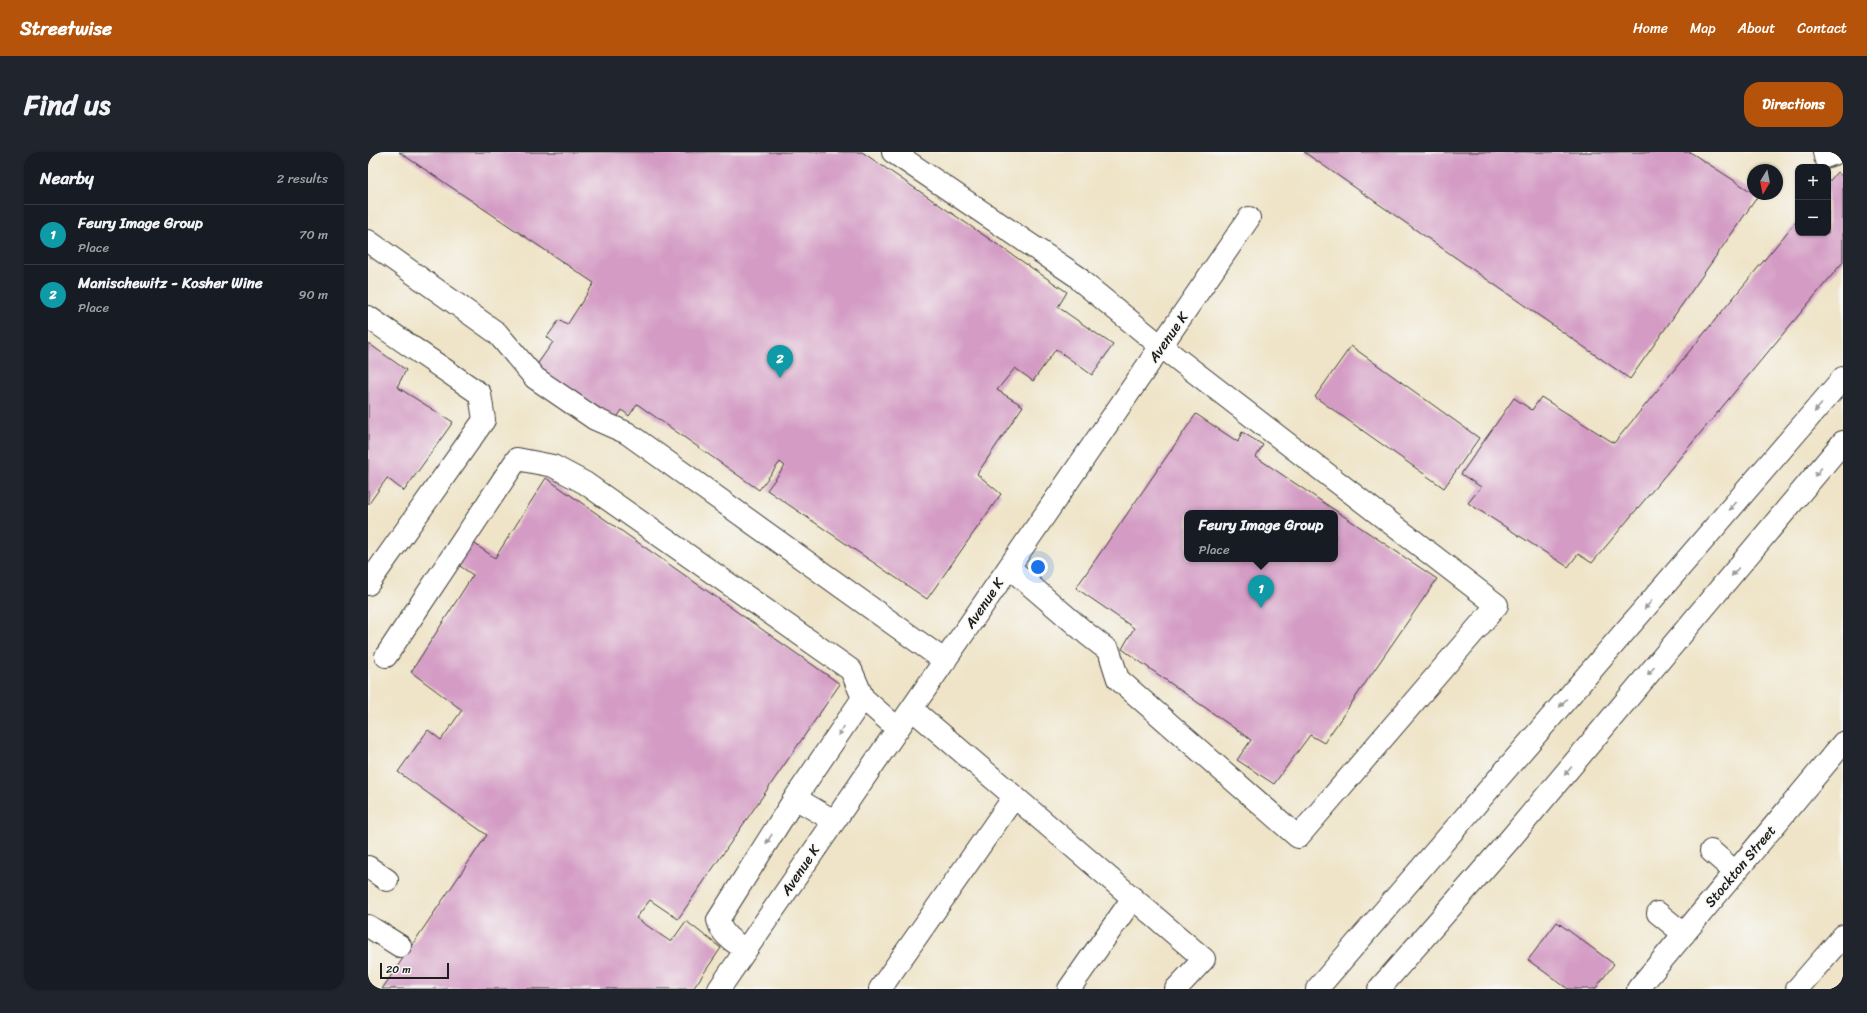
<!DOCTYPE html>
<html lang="en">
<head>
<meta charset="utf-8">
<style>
  body { margin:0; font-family:Sriracha,sans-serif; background:#20242c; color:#f1f3f6 }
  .controls { position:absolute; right:12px; top:12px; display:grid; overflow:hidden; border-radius:8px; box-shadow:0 1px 3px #0004 }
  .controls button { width:36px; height:36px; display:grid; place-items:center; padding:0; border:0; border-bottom:1px solid #363941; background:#171b24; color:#f1f3f6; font:20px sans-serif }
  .compass { position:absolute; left:1379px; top:12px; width:36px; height:36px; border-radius:50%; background:#171b24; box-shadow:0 1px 3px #0004; rotate:190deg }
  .scale { position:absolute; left:12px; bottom:10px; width:69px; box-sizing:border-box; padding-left:4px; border:2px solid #1c1c1c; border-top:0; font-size:11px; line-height:14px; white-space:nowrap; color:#1c1c1c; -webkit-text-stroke:3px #f6f6f2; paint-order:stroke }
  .you { position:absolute; left:670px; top:415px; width:14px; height:14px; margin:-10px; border:3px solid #fff; border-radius:50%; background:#1a73e8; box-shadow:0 0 0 6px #1a73e833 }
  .badge { display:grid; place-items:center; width:26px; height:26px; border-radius:50%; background:#b45309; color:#fff; font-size:13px; font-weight:700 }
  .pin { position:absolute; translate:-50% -33px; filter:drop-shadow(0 1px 2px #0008) }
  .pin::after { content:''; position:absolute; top:21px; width:14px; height:12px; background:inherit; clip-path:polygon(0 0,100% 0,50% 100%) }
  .popup { position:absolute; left:816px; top:358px; width:154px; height:52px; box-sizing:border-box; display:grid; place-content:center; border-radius:8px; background:#171b24; filter:drop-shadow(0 1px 3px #0005); font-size:13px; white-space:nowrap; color:#9ea1a6 }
  .popup b { font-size:15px; color:#f1f3f6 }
  .popup::after { content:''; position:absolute; left:50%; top:100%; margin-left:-8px; border:8px solid transparent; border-top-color:#171b24 }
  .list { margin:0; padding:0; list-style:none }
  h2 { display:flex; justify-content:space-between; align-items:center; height:52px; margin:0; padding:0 16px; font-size:17px }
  h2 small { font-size:13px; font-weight:400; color:#9ea1a6 }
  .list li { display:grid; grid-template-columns:26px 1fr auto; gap:12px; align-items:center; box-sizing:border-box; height:60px; padding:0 16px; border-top:1px solid #363941 }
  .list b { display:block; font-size:15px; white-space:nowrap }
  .list p { margin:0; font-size:13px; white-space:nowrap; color:#9ea1a6 }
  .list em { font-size:13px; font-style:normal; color:#9ea1a6 }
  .map { position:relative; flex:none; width:1475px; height:837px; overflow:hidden; border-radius:16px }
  header { display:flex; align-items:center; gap:24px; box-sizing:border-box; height:56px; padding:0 20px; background:#b45309; color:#fff }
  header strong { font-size:19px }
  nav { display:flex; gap:22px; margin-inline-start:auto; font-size:14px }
  .intro { display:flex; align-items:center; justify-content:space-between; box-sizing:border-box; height:96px; padding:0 24px }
  h1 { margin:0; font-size:28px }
  .button { padding:10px 18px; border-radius:16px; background:#b45309; color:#fff; font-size:14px; font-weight:700 }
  main { display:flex; gap:24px; padding:0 24px }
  aside { flex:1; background:#171b24; border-radius:16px; box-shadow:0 1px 3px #0004 }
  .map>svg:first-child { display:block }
  .building { fill:#d49cc5; fill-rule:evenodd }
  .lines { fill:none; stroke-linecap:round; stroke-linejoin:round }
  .minor-casing { stroke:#3c3a36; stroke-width:24 }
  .major-casing { stroke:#3c3a36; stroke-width:24 }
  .highway-casing { stroke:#3c3a36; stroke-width:24 }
  .minor { stroke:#fff; stroke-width:22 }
  .major { stroke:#fff; stroke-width:22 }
  .highway { stroke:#fff; stroke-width:22 }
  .oneway { fill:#999 }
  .labels { text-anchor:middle; stroke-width:3; stroke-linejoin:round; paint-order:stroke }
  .street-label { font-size:14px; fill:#1c1c1c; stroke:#f6f6f2 }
</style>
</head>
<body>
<header>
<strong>Streetwise</strong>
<nav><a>Home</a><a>Map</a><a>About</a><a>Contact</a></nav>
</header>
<div class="intro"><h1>Find us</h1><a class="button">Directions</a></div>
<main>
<aside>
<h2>Nearby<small>2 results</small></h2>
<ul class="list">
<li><span class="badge" style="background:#0f9aa8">1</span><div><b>Feury Image Group</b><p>Place</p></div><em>70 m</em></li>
<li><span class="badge" style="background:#0f9aa8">2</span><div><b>Manischewitz - Kosher Wine</b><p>Place</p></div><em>90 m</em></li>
</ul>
</aside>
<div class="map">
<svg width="1475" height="837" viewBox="0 0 1475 837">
  <rect width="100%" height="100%" fill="#f6f6f2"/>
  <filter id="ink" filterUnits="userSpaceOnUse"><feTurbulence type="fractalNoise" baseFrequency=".025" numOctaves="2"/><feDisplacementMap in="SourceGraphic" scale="8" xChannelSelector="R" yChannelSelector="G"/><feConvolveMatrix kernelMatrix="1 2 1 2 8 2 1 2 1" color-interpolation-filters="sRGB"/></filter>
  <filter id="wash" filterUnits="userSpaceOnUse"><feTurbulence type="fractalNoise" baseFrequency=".012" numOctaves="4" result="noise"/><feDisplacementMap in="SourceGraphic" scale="16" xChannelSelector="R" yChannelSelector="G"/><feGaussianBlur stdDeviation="0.9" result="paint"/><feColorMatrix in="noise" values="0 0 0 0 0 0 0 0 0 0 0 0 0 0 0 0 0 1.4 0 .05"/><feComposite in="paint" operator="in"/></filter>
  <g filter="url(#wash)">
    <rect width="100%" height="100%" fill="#efe4c8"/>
    <g id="blocks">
      <path class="building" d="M31,0H494L699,140L690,155L745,193L724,223L688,197L665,229L647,216L629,238L655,254L609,322L633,342L559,447L399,338L417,314L412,310L391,338L269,252L261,264L254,258L248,267L168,214L185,190L179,185L191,168L199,173L226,131Z
        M936,0H1322L1390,44L1262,227Z
        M1469,20L1475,25V110L1224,411L1210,402L1200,415L1100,351L1113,335L1093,322L1146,246L1164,258L1173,245L1246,291L1430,67V81H1460V31Z
        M0,191L38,218L29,235L85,270L36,339L19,326L0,353Z
        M983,194L1111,286L1076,336L947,245Z
        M828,262L870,290L874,280L895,293L888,305L1069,427L956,591L942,583L906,632L869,608L883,588L754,497L766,476L708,436ZM819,361H967V407H819Z
        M178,326L472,532L310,767L282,748L268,766L303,790L318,769L353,796L325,837H14L119,683L30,620L60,578L73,588L94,558L43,520L105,423L89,412L104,390L127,406Z
        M1189,770L1246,812L1227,837H1200L1160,808Z"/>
    </g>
  </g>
  <g filter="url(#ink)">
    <use href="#blocks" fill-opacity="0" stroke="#3c3a36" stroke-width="1"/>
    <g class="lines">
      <defs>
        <path id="minor" d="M525,0L710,125L713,129L794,195L1129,453L930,685L750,527L741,499L719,482L641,415
          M1456,0L1457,5L1471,0
          M0,89L129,181L167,226L227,267L259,281L577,509
          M0,165L112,242L116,268L0,432
          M18,504L149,307L185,314L217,331L483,518L495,546L530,577
          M544,557L836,807L808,837
          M427,646L466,669
          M1343,699L1367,720
          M0,715L19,728
          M1290,761L1316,782
          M0,774L32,794
          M378,798C365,789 354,784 350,768L427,646L495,546
          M351,837L881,66
          M512,837L646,645
          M701,837L765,746
          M1429,837L1475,784"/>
        <path id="major" d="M1270,837L1475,591"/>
        <path id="highway" d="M949,837L1475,226
          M1011,837L1143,686L1475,290"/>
      </defs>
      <use href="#minor" class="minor-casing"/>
      <use href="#major" class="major-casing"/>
      <use href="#highway" class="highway-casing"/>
      <use href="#minor" class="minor"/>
      <use href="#major" class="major"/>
      <use href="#highway" class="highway"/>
    </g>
    <defs><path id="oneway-solid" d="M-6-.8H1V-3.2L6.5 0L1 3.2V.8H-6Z"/></defs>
    <g class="oneway">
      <use href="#oneway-solid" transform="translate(1450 256) rotate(131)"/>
      <use href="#oneway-solid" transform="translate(1450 320) rotate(130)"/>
      <use href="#oneway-solid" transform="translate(1365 354) rotate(131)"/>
      <use href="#oneway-solid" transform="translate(1367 420) rotate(130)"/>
      <use href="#oneway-solid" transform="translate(1280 453) rotate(131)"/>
      <use href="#oneway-solid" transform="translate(1283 519) rotate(130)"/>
      <use href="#oneway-solid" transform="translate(1195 551) rotate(131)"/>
      <use href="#oneway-solid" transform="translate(473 579) rotate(124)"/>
      <use href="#oneway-solid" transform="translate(1200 619) rotate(130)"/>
      <use href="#oneway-solid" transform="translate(401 687) rotate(122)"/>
    </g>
  </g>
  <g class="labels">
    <g class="street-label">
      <text transform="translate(800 185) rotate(-55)" y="5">Avenue K</text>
      <text transform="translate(616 451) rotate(-56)" y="5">Avenue K</text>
      <text transform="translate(1372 714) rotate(-50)" y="5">Stockton Street</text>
      <text transform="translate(432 718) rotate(-56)" y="5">Avenue K</text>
    </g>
  </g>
</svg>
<div class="controls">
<button>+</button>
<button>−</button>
</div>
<svg class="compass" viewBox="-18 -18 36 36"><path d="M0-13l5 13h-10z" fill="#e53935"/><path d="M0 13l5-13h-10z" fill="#9ea1a6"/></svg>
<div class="scale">20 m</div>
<div class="you"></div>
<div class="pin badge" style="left:893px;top:456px;background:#0f9aa8">1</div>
<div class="popup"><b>Feury Image Group</b>Place</div>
<div class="pin badge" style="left:412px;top:226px;background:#0f9aa8">2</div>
</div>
</main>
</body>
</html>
